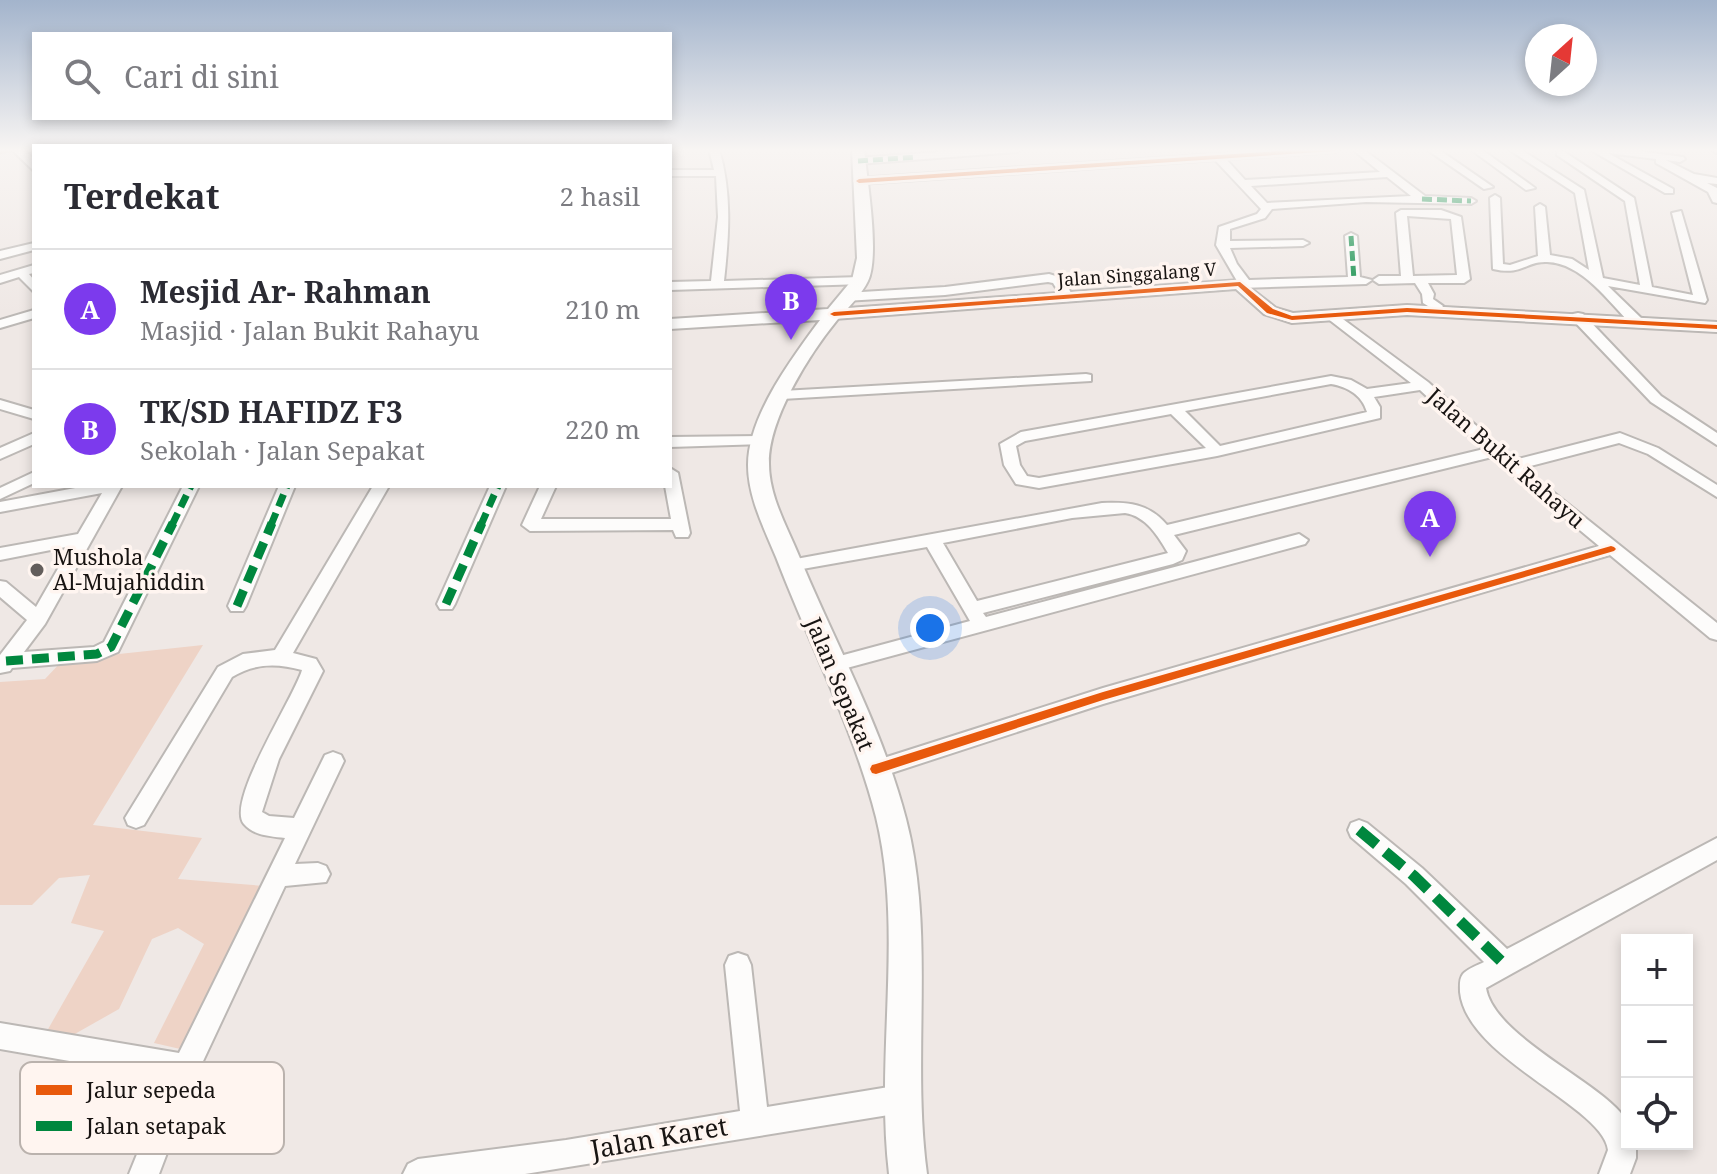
<!DOCTYPE html>
<html lang="id">
<head>
<meta charset="utf-8">
<style>
  body { margin:0; font-family:"Noto Serif",serif; background:#f7f7f7; color:#2b2b33 }
  .controls { position:absolute; right:24px; bottom:24px; display:grid; overflow:hidden; border-radius:0px; box-shadow:0 4px 12px #0003 }
  .controls button { width:72px; height:72px; display:grid; place-items:center; padding:0; border:0; border-bottom:2px solid #e1e1e2; background:#fff; color:#2b2b33; font:40px sans-serif }
  .compass { position:absolute; left:1525px; top:24px; width:72px; height:72px; border-radius:50%; background:#fff; box-shadow:0 4px 12px #0003; rotate:27deg }
  .you { position:absolute; left:930px; top:628px; width:28px; height:28px; margin:-20px; border:6px solid #fff; border-radius:50%; background:#1a73e8; box-shadow:0 0 0 12px #1a73e833 }
  .badge { display:grid; place-items:center; width:52px; height:52px; border-radius:50%; background:#7c3aed; color:#fff; font-size:26px; font-weight:700 }
  .pin { position:absolute; translate:-50% -66px; filter:drop-shadow(0 2px 4px #0008) }
  .pin::after { content:''; position:absolute; top:42px; width:28px; height:24px; background:inherit; clip-path:polygon(0 0,100% 0,50% 100%) }
  .list { margin:0; padding:0; list-style:none }
  h2 { display:flex; justify-content:space-between; align-items:center; height:104px; margin:0; padding:0 32px; font-size:34px }
  h2 small { font-size:26px; font-weight:400; color:#7c7c81 }
  .list li { display:grid; grid-template-columns:52px 1fr auto; gap:24px; align-items:center; box-sizing:border-box; height:120px; padding:0 32px; border-top:2px solid #e1e1e2 }
  .list b { display:block; font-size:30px; white-space:nowrap }
  .list p { margin:0; font-size:26px; white-space:nowrap; color:#7c7c81 }
  .list em { font-size:26px; font-style:normal; color:#7c7c81 }
  .icon { flex:none; width:44px; height:44px; fill:none; stroke:currentColor; stroke-width:2; stroke-linecap:round; stroke-linejoin:round }
  .map { position:relative; flex:none; width:1717px; height:1174px; overflow:hidden }
  .search { position:absolute; background:#fff; box-shadow:0 4px 12px #0003; left:32px; top:32px; width:640px; height:88px; display:flex; align-items:center; gap:20px; box-sizing:border-box; padding:0 28px; border-radius:0px; color:#7c7c81; font-size:30px }
  .panel { position:absolute; background:#fff; box-shadow:0 4px 12px #0003; left:32px; top:144px; width:640px; height:344px; border-radius:0px }
  .map>svg:first-child { display:block }
  .green { fill:#eed3c6 }
  .lines { fill:none; stroke-linecap:round; stroke-linejoin:round }
  .stream { stroke:#dbb5a2; stroke-width:3 }
  .minor-casing { stroke:#bcb8b5; stroke-width:4 }
  .tertiary-casing { stroke:#bcb8b5; stroke-width:4 }
  .secondary-casing { stroke:#bcb8b5; stroke-width:4 }
  .minor { fill:#fdfcfb; fill-rule:evenodd }
  .tertiary { fill:#fdfcfb; fill-rule:evenodd }
  .secondary { fill:#fdfcfb; fill-rule:evenodd }
  .quiet-far3 { stroke:#00873e; stroke-width:5; stroke-dasharray:10 5; stroke-linecap:butt }
  .quiet-far2 { stroke:#00873e; stroke-width:7; stroke-dasharray:13 7; stroke-linecap:butt }
  .quiet-far1 { stroke:#00873e; stroke-width:9; stroke-dasharray:17 9; stroke-linecap:butt }
  .quiet { stroke:#00873e; stroke-width:11; stroke-dasharray:23 11; stroke-linecap:butt }
  .cycleway-casing { stroke:#fff5f0; stroke-width:5 }
  .cycleway { fill:#e8590c; fill-rule:evenodd }
  .poi-dot { fill:#635e5c; stroke:#fff5f0; stroke-width:3 }
  .labels { text-anchor:middle; stroke-width:7; stroke-linejoin:round; paint-order:stroke }
  .far-street-label { font-size:18px; fill:#181412; stroke:#fff5f0 }
  .street-label { font-size:22px; fill:#181412; stroke:#fff5f0 }
  .poi-label { font-size:22px; fill:#181412; stroke:#fff5f0; text-anchor:start }
  .near-street-label { font-size:26px; fill:#181412; stroke:#fff5f0 }
  .key { fill:#fff5f0; stroke:#bab2ad; stroke-width:2 }
  .key-label { font-size:22px; fill:#181412 }
</style>
</head>
<body>
<div class="map">
<svg width="1717" height="1174" viewBox="0 0 1717 1174">
  <rect width="100%" height="100%" fill="#efe8e5"/>
  <path class="green" d="M203,645L93,825L202,838L178,879L264,886L189,1051L154,1043L204,944L178,928L152,939L119,1009L73,1035L47,1031L104,931L71,923L90,875L59,878L32,905H0V682L45,679L63,660Z"/>
  <g class="lines">
    <path class="stream" d="M0,153L10,151L8,149"/>
    <defs>
      <path id="minor" d="M709,149H719C732,193 729,235 724,281L860,277L866,281L864,284L670,290V282L711,281L718,217L716,176H670V170H714Z
        M977,149H1022L1017,152L858,164L853,161L858,158Z
        M1290,149H1340L1335,152L1226,159L1245,180L1380,172L1352,149H1363L1425,196L1471,198L1476,201L1471,204L1366,202L1272,209L1265,218L1230,229V241L1303,240L1309,243L1303,246L1230,248L1237,264L1249,280L1348,277L1345,236L1351,233L1357,236L1360,277L1372,280L1366,284L1240,288L1234,284L1237,281L1216,245L1219,227L1257,214L1261,209L1215,160L859,184L854,181L859,178ZM1387,177L1411,196L1267,203L1251,186Z
        M1426,149H1438L1493,187L1484,189Z
        M1470,149H1481L1535,188L1526,190Z
        M1508,149H1520L1584,190L1603,278L1640,285L1625,201L1557,155V151H1563L1634,198L1652,287L1693,295L1672,213L1681,211L1707,300L1705,303L1608,286L1641,318V324H1631C1608,301 1582,263 1547,262C1525,261 1523,276 1493,269L1490,198L1495,195L1500,198L1503,264L1510,265L1538,256L1535,207L1540,204L1545,207L1550,255L1572,259L1589,270L1575,193Z
        M1589,149H1624L1683,157L1685,159L1680,162L1666,160L1694,174L1717,178V184L1707,183L1717,188V203L1713,202L1708,192L1656,163V159L1608,153L1673,189V193H1665Z
        M1711,149H1717V153Z
        M1401,210H1441L1461,217L1470,279L1464,283H1428L1434,294L1433,299L1443,306L1441,309H1433L1423,303L1422,294L1415,283L1379,284L1373,280L1379,276H1401L1396,213ZM1407,216L1451,219L1457,275L1413,276Z
        M34,243V250L0,259V251Z
        M34,265V273L29,274L34,280V292L19,277L0,283V275Z
        M1049,274L1062,278L1073,296L1071,299H1063L1053,283L1048,282L945,295L845,301L839,297L845,293L945,287Z
        M34,310V318L0,328V320Z
        M1332,311L1428,382L1514,460L1620,433L1658,448L1717,485V497L1648,454L1619,443L1523,468L1717,623V640L1710,638L1610,555L1103,704L876,778L868,775L865,769L868,763L1103,688L1599,546L1492,457L1174,535L1186,551L1182,560L1173,564L983,613L986,617L1299,534L1308,540L1305,544L832,672L825,670L822,665L825,660L970,621L927,547L791,571L785,569L782,565L785,561L1102,503C1129,502 1148,503 1167,525L1484,449L1420,390L1374,397L1380,407V418L1217,456L1039,488L1016,484L1004,465L1000,444L1021,432L1331,376L1351,380L1367,389L1411,383L1327,318L1326,315ZM1331,384C1348,387 1362,395 1367,412L1220,446L1185,411ZM1171,414L1206,448L1039,478L1027,476L1020,465L1016,446L1025,441ZM1125,513C1146,516 1158,536 1168,553L977,601L943,543L1072,518Z
        M1578,313L1583,314L1661,396L1717,433V445L1651,402L1573,320V314Z
        M1086,374L1091,375V381L782,399L775,395L782,391Z
        M0,400L34,410V419L0,409Z
        M34,433V444L0,459V448Z
        M760,436L768,441L765,444L670,447V437Z
        M670,468L678,473L690,533L688,537H676L673,530L530,531L522,525L540,486H556L541,519H671L665,486H670Z
        M34,472V483L0,499V488Z
        M86,486H122L45,624L24,652L94,647L104,642L183,486H199L118,652L97,661L12,668L10,671L0,673V655L27,620L0,597V581L6,582L36,607L71,546L0,560V548L78,534L102,493L0,512V502Z
        M279,486H295L246,606L243,611H231L228,606Z
        M373,486H389L293,653L316,659L323,671L279,759L262,812L269,816L294,818L325,755L333,752L341,755L344,761L295,864L318,863L326,866L330,874L326,882L285,886L197,1074L159,1174H129L168,1078L0,1049V1023L179,1053L285,838C271,836 254,836 244,824C225,802 295,696 302,670C277,663 255,663 232,677L144,825L136,828L128,825L125,818L218,667L243,654L275,650Z
        M490,486H506L455,604L452,609H440L437,604Z
        M1359,820L1367,823L1422,868L1507,949L1717,838V860L1486,988C1493,1034 1591,1078 1620,1112L1627,1122V1144H1636V1158L1630,1174H1599L1608,1150C1603,1106 1467,1059 1460,992C1460,986 1459,979 1463,974C1467,969 1478,965 1484,962L1406,884L1351,837L1348,830L1351,823Z
        M738,953L747,956L751,965L767,1107L901,1085L911,1089L915,1099L911,1109L901,1113L525,1174H403L408,1164L418,1159L566,1140L740,1111L725,965L729,956Z"/>
      <path id="tertiary" d="M1240,280L1276,308L1293,313L1407,305L1717,322V332L1407,315L1292,323L1264,314L1236,289L834,319L826,314L834,309Z"/>
      <path id="secondary" d="M11,149H24L34,159V171Z
        M852,149H864C867,179 880,256 868,281C862,294 847,309 838,319C810,353 768,419 769,464C769,496 787,527 799,556C835,643 882,727 906,819C936,934 911,1056 927,1174H889C875,1055 904,932 876,817C853,727 809,643 776,557C764,528 748,497 748,465C748,416 792,358 820,320L670,329V319L828,309L852,280L857,258Z"/>
    </defs>
    <use href="#minor" class="minor-casing"/>
    <use href="#tertiary" class="tertiary-casing"/>
    <use href="#secondary" class="secondary-casing"/>
    <use href="#minor" class="minor"/>
    <use href="#tertiary" class="tertiary"/>
    <use href="#secondary" class="secondary"/>
    <path class="quiet-far3" d="M858,161L916,157
      M1422,199L1471,201
      M1351,236L1354,280"/>
    <path class="quiet-far2" d="M172,525L191,486
      M271,525L287,486
      M481,525L498,486"/>
    <path class="quiet-far1" d="M446,604L482,523
      M237,606L272,523
      M6,661L97,654L111,647L173,523"/>
    <path class="quiet" d="M1359,830L1414,876L1504,964"/>
    <defs>
      <path id="cycleway" d="M1309,149H1338L1335,151L859,183L856,181L859,179Z
        M1240,282L1273,309L1292,316L1407,308L1717,325V329L1407,312L1292,320L1267,313L1238,286L834,316L830,314L834,312Z
        M1611,546L1614,547L1616,549L1614,551L1103,700L876,774L872,773L870,769L872,765L876,764L1103,692Z"/>
    </defs>
    <use href="#cycleway" class="cycleway-casing"/>
    <use href="#cycleway" class="cycleway"/>
  </g>
  <linearGradient id="sky" x2="0" y2="1"><stop stop-color="#a3b4cc"/><stop offset="0.48" stop-color="#f8f5f3"/><stop offset="1" stop-color="#f8f5f3" stop-opacity="0"/></linearGradient>
  <rect width="1717" height="313" fill="url(#sky)"/>
  <circle class="poi-dot" cx="37" cy="570" r="8"/>
  <g class="labels">
    <g class="far-street-label">
      <text transform="translate(1137 275) rotate(-4)" y="6">Jalan Singgalang V</text>
    </g>
    <g class="street-label">
      <text transform="translate(1506 458) rotate(41)" y="8">Jalan Bukit Rahayu</text>
      <text transform="translate(840 684) rotate(67)" y="8">Jalan Sepakat</text>
    </g>
    <g class="poi-label">
      <text x="53" y="565">Mushola<tspan x="53" dy="25">Al-Mujahiddin</tspan></text>
    </g>
    <g class="near-street-label">
      <text transform="translate(659 1138) rotate(-10)" y="9">Jalan Karet</text>
    </g>
  </g>
  <rect x="20" y="1062" width="264" height="92" rx="12" class="key"/>
  <rect x="36" y="1085" width="36" height="10" fill="#e8590c"/>
  <rect x="36" y="1121" width="36" height="10" fill="#00873e"/>
  <g class="key-label">
    <text x="86" y="1098">Jalur sepeda</text>
    <text x="86" y="1134">Jalan setapak</text>
  </g>
</svg>
<div class="controls">
<button>+</button>
<button>−</button>
<button><svg class="icon" aria-label="locate" viewBox="0 0 24 24"><circle cx="12" cy="12" r="6"/><path d="M12 2v4M12 18v4M2 12h4M18 12h4"/></svg></button>
</div>
<svg class="compass" viewBox="-18 -18 36 36"><path d="M0-13l5 13h-10z" fill="#e53935"/><path d="M0 13l5-13h-10z" fill="#7c7c81"/></svg>
<div class="you"></div>
<div class="pin badge" style="left:1430px;top:557px">A</div>
<div class="pin badge" style="left:791px;top:340px">B</div>
<div class="search"><svg class="icon" aria-label="search" viewBox="0 0 24 24"><circle cx="10" cy="10" r="6"/><path d="M15 15l6 6"/></svg>Cari di sini</div>
<section class="panel">
<h2>Terdekat<small>2 hasil</small></h2>
<ul class="list">
<li><span class="badge">A</span><div><b>Mesjid Ar- Rahman</b><p>Masjid · Jalan Bukit Rahayu</p></div><em>210 m</em></li>
<li><span class="badge">B</span><div><b>TK/SD HAFIDZ F3</b><p>Sekolah · Jalan Sepakat</p></div><em>220 m</em></li>
</ul>
</section>
</div>
</body>
</html>
